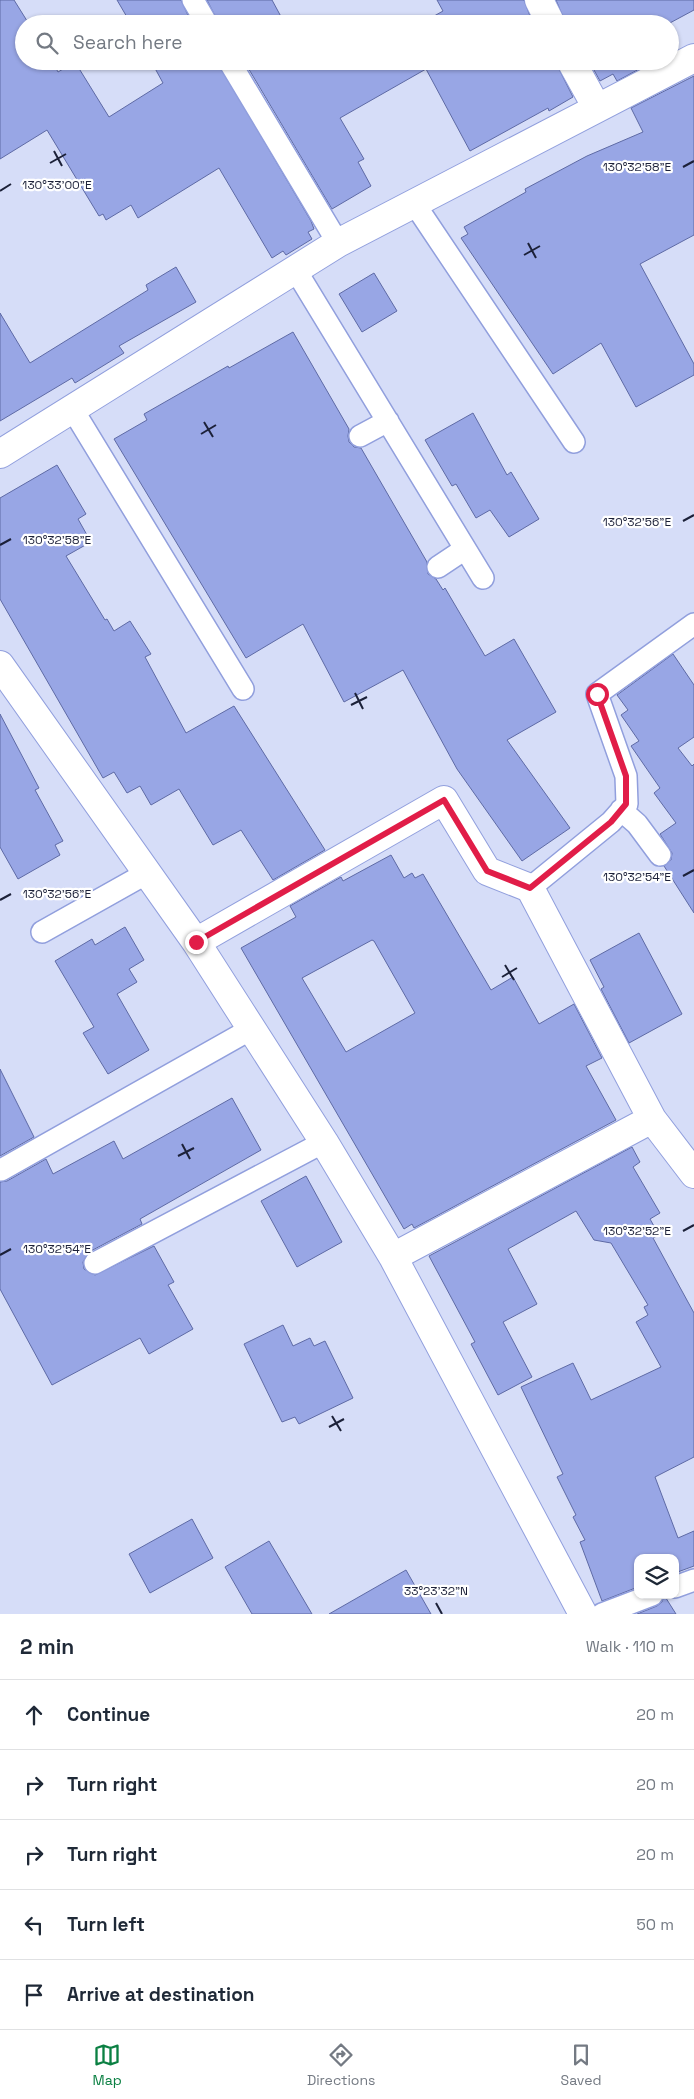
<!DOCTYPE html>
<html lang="en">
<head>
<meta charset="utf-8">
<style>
  body { margin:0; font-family:"Space Grotesk",sans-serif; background:#f6f6f7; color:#1f2937 }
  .controls { position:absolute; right:15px; bottom:15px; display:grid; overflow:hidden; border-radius:10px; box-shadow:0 1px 4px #0004 }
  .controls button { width:45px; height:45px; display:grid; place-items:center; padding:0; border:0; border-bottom:1px solid #e0e1e3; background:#fff; color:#1f2937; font:25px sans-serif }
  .stop { position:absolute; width:15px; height:15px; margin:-11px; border:4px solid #e11d48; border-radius:50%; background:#fff }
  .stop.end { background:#e11d48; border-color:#fff; box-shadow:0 1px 5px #0008 }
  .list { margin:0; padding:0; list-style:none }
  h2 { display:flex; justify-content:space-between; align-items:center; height:65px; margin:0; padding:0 20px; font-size:21px }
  h2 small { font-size:16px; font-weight:400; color:#747a83 }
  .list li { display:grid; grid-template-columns:32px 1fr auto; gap:15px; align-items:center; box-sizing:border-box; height:70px; padding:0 20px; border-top:1px solid #e0e1e3 }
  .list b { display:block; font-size:19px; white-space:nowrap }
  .list em { font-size:16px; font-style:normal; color:#747a83 }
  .icon { flex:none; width:28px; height:28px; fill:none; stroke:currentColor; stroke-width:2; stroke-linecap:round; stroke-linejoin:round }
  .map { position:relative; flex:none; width:694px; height:1614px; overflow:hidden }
  .search { position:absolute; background:#fff; box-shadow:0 1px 4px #0004; left:15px; right:15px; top:15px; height:55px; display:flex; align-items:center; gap:12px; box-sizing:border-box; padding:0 18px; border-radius:28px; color:#747a83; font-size:19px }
  .sheet { height:415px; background:#fff }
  nav { display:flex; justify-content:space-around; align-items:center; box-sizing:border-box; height:70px; border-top:1px solid #e0e1e3; background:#fff; font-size:14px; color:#747a83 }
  nav a { display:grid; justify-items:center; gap:2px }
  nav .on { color:#0b8043 }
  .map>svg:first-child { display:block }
  .building { fill:#98a6e5; stroke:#5e6aa5; fill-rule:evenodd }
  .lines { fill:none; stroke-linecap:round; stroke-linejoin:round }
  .service-casing { stroke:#919fdd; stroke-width:24 }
  .minor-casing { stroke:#919fdd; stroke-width:30 }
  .service { stroke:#fff; stroke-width:21 }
  .minor { stroke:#fff; stroke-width:28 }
  .route { stroke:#e11d48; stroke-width:6 }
  .ticks { fill:none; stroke:#1c2139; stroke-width:2 }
  .ticks-label { font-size:12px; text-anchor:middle; fill:#1c2139; stroke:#fff; stroke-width:4.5; stroke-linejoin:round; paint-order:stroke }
</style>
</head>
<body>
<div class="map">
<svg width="694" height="1614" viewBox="0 0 694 1614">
  <rect width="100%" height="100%" fill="#d6ddf8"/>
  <path class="building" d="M0,0H14L29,24H24V61H52L58,72L75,62L109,117L163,83L151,61H217L311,221L314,229L308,232L312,239L286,255L283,251L272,258L219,168L138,218L131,205L106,220L103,214L99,216L47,130L0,159Z
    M117,0H181L192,24H131Z
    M207,0H272L285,24H219Z
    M437,0H524L533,24H420L443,11Z
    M556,0H694V10L668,24H566Z
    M244,61H555L573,97L549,111L548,108L470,151L426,69L340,118L364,159L358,162L371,186L332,209Z
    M589,61H654L617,81L613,74L600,81Z
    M694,76V235L640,264L694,364V375L636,407L601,343L553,374L461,238L468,234L464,227L526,192L525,189L587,156L643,132L631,108Z
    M176,267L196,302L119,346L124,353L75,383L72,378L0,421V313L30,363L148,290L146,285Z
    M374,273L397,311L362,332L339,294Z
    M293,332L349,429L348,436L349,442L354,447L361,448L427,562L428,574L436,579L443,590L445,588L485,656L514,639L556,712L507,740L570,828L522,861L457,769L403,670L344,702L303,624L246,658L114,439L147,420L144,414L228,366L229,368Z
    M473,413L507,475L511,472L539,519L509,537L490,510L476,518L456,484L452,486L425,440Z
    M57,465L86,514L78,519L87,535L85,536L89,543L66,556L105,620L107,619L114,631L130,621L151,654L145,657L186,733L234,706L325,850L273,880L241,830L213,845L179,789L151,805L140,786L127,793L114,772L103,778L0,599V498Z
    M673,654L694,685V737L678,748L692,766L694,764V913L664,866L671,860L672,853L660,834L676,823L654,793L660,788L631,746L639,741L621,715L628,710L617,695Z
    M0,714L39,788L35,790L63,841L55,845L60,855L18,879L0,847Z
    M391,855L404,878L412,873L415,878L423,874L491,990L513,977L539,1024L574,1004L602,1058L586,1066L616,1120L414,1228L412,1224L404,1229L241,948L296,917L290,906L341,877L343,881ZM372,940L374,941L415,1013L346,1052L302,978Z
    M125,927L144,960L129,969L137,982L117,994L149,1050L108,1074L83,1033L94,1027L55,961L92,939L95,945Z
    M639,933L682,1014L629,1043L601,989L604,987L590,960Z
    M0,1069L34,1137L0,1156Z
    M232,1098L261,1150L140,1219L142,1224L89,1252L83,1262L84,1269L95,1275L154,1246L174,1282L168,1285L193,1329L149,1354L140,1338L52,1385L0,1289V1182L7,1181L46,1159L53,1174L114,1141L123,1159Z
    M632,1147L640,1162L633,1167L660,1213L650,1219L659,1235L653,1238L694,1313V1457L655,1477L678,1538L694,1531V1566L675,1573V1558H638V1587L602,1601L580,1542L585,1540L573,1517L576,1515L557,1477L563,1474L521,1387L573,1363L591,1400L661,1367L636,1322L648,1315L644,1307L648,1305L611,1243L594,1240L576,1211L508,1249L537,1304L503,1322L532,1377L498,1395L471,1344L475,1342L429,1256Z
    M306,1176L342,1242L297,1267L261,1201Z
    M283,1325L293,1346L310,1338L314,1346L325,1341L353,1398L299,1424L295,1417L282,1422L244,1344Z
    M192,1519L213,1558L150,1593L129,1554Z
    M269,1541L312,1614H252L225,1567Z
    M406,1570L431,1614H329Z
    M664,1595L676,1614H637L657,1606L662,1602Z"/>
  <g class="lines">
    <defs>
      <path id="service" d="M193,0L207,24
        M229,61L338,243
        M414,203L574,442
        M295,269L483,578
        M73,410L243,689
        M360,436L388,421
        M438,567L465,549
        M621,810L637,824L660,855
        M530,888L611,822L627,804L626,776L597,694L694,624
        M42,932L147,873
        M1,1170L253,1028
        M95,1263L324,1142
        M675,1587L694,1580
        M602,1614L652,1595"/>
      <path id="minor" d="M539,0L551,24
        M571,61L597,108
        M0,454L338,243L694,58
        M0,665L196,942L324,1142L393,1257L583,1614
        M196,942L444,800L487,871L530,888L652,1119L694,1174
        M393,1257L652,1119"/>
    </defs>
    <use href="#service" class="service-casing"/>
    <use href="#minor" class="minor-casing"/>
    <use href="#service" class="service"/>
    <use href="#minor" class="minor"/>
  </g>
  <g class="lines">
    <path class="route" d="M196,942L444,800L487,871L530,888L611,822L626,804V776L597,694"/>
  </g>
  <path class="ticks" d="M54,151L62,166M50,163L66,154M683,167L694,161M0,191L11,184M528,243L536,258M524,255L540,246M204,422L213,437M201,434L216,425M683,521L694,515M0,545L11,539M355,693L363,709M351,705L367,697M683,876L694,870M0,900L11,894M505,965L514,980M502,977L517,968M182,1144L190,1159M178,1156L194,1148M683,1231L694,1225M0,1255L11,1249M332,1416L341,1431M329,1427L344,1419M436,1603L442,1614"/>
  <g class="ticks-label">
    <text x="637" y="171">130°32'58"E</text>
    <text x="57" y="189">130°33'00"E</text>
    <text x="637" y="526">130°32'56"E</text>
    <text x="57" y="544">130°32'58"E</text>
    <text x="637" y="881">130°32'54"E</text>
    <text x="57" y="898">130°32'56"E</text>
    <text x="637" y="1235">130°32'52"E</text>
    <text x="57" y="1253">130°32'54"E</text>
    <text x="436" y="1595">33°23'32"N</text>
  </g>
</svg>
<div class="controls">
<button><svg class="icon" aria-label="layers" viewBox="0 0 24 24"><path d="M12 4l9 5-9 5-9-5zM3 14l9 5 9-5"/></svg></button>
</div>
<div class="stop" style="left:597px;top:694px"></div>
<div class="stop end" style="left:196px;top:942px"></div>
<div class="search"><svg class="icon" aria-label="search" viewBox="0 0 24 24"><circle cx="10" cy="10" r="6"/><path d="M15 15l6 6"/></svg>Search here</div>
</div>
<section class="sheet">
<h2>2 min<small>Walk · 110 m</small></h2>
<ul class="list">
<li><svg class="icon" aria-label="ahead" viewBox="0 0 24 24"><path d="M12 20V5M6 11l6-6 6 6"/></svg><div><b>Continue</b></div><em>20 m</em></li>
<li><svg class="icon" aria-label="right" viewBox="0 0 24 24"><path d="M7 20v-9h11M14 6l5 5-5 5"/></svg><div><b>Turn right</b></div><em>20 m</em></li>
<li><svg class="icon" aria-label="right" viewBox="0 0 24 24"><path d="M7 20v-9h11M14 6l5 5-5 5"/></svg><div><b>Turn right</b></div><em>20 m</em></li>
<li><svg class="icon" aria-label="left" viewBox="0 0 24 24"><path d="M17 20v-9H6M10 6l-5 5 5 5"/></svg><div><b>Turn left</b></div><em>50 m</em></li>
<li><svg class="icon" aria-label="arrive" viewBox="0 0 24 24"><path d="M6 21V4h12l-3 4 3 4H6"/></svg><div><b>Arrive at destination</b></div></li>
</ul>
</section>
<nav>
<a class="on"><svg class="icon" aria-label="map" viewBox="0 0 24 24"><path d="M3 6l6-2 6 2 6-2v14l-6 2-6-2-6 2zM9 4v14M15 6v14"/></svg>Map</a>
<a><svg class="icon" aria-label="directions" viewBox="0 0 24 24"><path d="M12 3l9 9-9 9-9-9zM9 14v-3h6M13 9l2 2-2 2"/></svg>Directions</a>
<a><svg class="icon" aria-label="saved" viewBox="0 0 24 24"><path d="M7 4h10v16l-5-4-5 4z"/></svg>Saved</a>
</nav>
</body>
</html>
